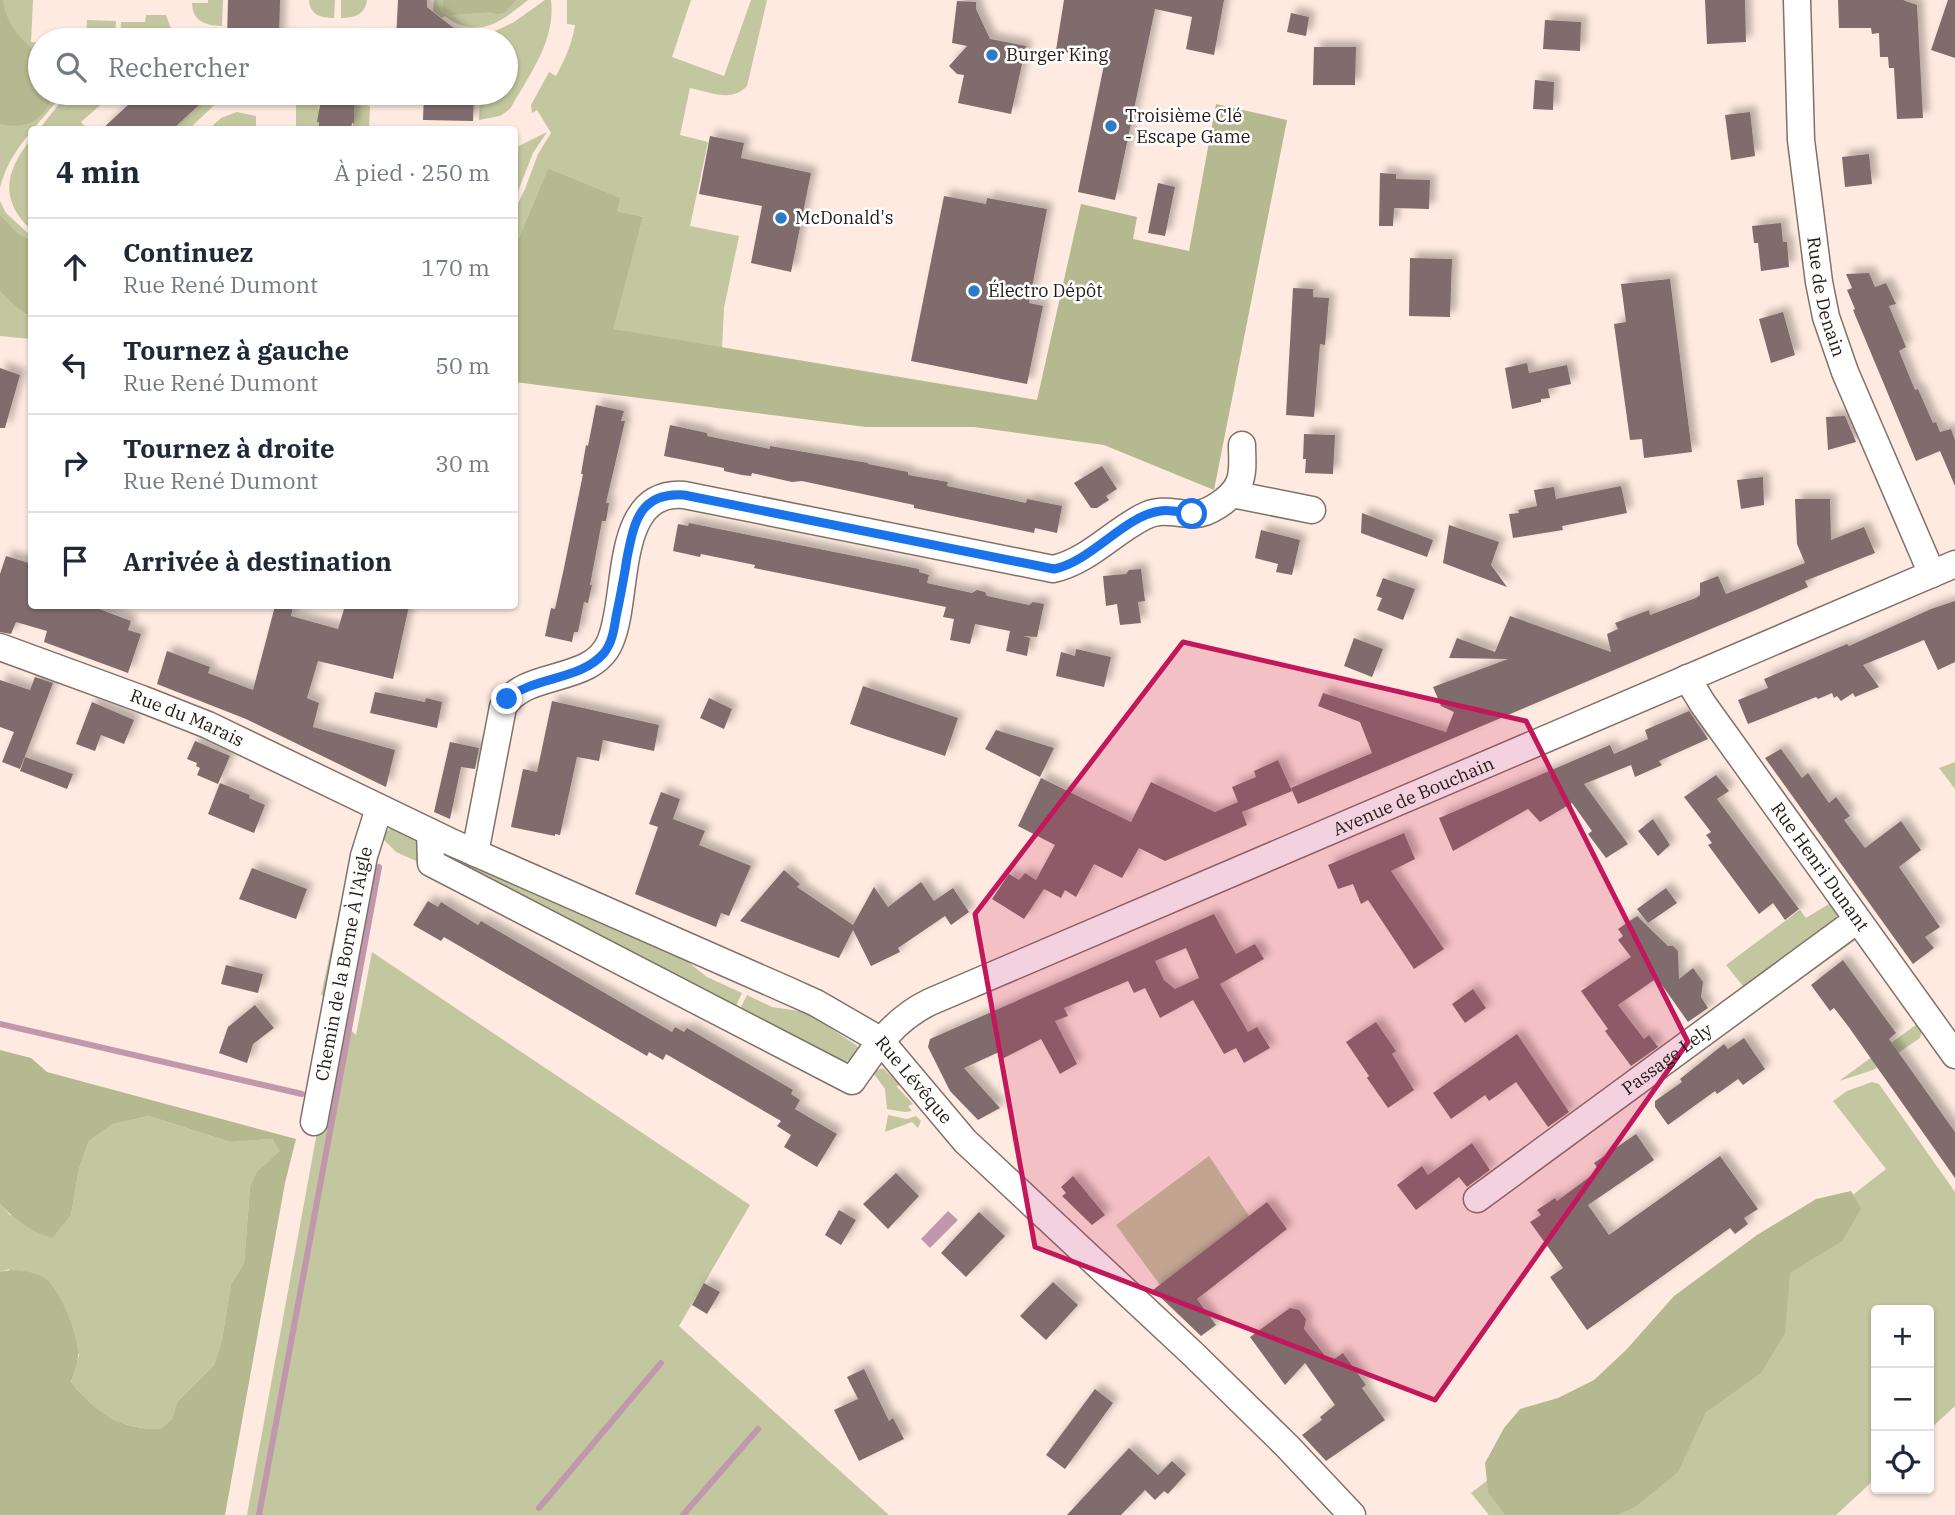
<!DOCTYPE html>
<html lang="fr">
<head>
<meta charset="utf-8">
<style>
  body { margin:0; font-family:"IBM Plex Serif",serif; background:#f6f6f7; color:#1f2937 }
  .controls { position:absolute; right:21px; bottom:21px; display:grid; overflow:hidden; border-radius:7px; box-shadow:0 2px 5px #0004 }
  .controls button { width:63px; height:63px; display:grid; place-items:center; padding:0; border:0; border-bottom:2px solid #e0e1e3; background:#fff; color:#1f2937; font:35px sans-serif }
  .stop { position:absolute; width:21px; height:21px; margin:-16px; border:5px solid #1a73e8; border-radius:50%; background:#fff }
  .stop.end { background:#1a73e8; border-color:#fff; box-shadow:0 2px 7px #0008 }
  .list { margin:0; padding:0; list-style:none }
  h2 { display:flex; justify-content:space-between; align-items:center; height:91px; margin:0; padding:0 28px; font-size:30px }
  h2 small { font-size:23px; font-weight:400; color:#747a83 }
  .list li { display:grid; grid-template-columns:46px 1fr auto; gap:21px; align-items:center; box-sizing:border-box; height:98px; padding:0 28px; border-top:2px solid #e0e1e3 }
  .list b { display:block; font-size:26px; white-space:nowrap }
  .list p { margin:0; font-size:23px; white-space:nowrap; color:#747a83 }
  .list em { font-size:23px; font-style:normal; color:#747a83 }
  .icon { flex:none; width:38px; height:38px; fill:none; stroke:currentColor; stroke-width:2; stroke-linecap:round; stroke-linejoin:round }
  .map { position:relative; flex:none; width:1955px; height:1515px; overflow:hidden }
  .search { position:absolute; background:#fff; box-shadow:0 2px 5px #0004; left:28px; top:28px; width:490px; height:77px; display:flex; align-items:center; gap:18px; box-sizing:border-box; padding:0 24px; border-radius:38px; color:#747a83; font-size:26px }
  .panel { position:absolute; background:#fff; box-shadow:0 2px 5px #0004; left:28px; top:126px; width:490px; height:483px; border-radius:7px }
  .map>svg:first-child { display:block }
  .green { fill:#c2c79f }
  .forest { fill:#b4b98f }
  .water { fill:#c197ac }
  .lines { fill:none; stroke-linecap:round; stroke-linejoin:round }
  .stream { stroke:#c197ac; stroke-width:6 }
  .building { fill:#806c6c; fill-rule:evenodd; filter:url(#shadow) }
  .street-casing { stroke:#817167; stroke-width:29 }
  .street { stroke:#fff; stroke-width:26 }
  .route { stroke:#1a73e8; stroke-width:9 }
  .marked { fill:#c2185b; fill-opacity:0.2; stroke:#c2185b; stroke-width:5; stroke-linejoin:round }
  .poi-dot { fill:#2c7bca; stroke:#fff; stroke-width:2.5 }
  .labels { text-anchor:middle; stroke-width:5; stroke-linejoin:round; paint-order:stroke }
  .poi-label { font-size:18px; fill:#221b17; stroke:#fff; text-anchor:start }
  .street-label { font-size:18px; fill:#221b17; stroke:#fff }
</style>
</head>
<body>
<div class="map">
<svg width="1955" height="1515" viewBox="0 0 1955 1515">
  <defs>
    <filter id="shadow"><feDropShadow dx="6" dy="-6" stdDeviation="3.5" flood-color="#0004"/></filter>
  </defs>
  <rect width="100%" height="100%" fill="#feeae0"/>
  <path class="green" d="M0,0H33L31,42L40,43V93H63C40,124 9,149 0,188Z
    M208,0H223L222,26C205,25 193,22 192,3H208Z
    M309,0H335L334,18C321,18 310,15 309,0Z
    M341,0H367C365,15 354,18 341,18Z
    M434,0H528C501,22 477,41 445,16L442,18L433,11Z
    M545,0H551C556,41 529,75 510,109L500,116L479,120L480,93H506V40H482L487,35L514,22Z
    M567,0H691L672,57L724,76L751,0H767L747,86C731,103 711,92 690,88L680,135L708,142L690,226L739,236L724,308L722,349L612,329L643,217L617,211L621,198L548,168L515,247V209L525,189L538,154L551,133L537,110L532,113L531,105L549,72L556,76C565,59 572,44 575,25L567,24Z
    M146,15H166L171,29L168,40H120L121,22H145Z
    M87,20L116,21L115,40H86Z
    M68,93H97L105,101L81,122L87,129H39Z
    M212,93H227L189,129L172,130Z
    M300,101L320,102L318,109L320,110L319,129L296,130V104Z
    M354,101H363L370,107L369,129L351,130L354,121L352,103Z
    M237,112L256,116V129H209L221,118Z
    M547,132L533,153L515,199V148Z
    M31,139V230C0,200 4,173 31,139Z
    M0,201L6,213L31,236V339L0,336Z
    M1955,762V789L1939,768Z
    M391,828L418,838L423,864L396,852L380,836Z
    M438,849L677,953L707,977L742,993L736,1006L438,852Z
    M341,902L346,903L331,998L321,995Z
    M1829,904L1837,914L1834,925L1747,991L1726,965L1800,910L1806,918Z
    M1857,939L1738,1025L1734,1020L1849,940Z
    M372,952L750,1205L679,1326L889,1515H247L324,1094L343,1023L356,1035Z
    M747,995L772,1007L806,1012L859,1047L853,1058L843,1063L740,1009Z
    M1917,1024L1922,1031L1920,1038L1873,1070L1839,1081Z
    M883,1068L899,1084L897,1087L913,1104L908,1106L912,1111L905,1112L887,1109L885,1089L874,1074L877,1070Z
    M1872,1082L1879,1084L1955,1192V1406L1929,1430V1310H1876V1478L1836,1515H1570L1565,1509L1558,1515H1489L1471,1493L1886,1169L1833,1101L1847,1091Z
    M888,1115L907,1119L916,1116L921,1121L918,1128L912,1122L885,1132Z
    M149,1116L230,1142L272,1139L281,1151L250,1187L244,1263L231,1284L222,1340L214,1365L177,1402L172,1419L160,1429C116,1428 98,1414 71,1382L79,1355L9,1269L0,1272V1204L10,1215H71L79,1169L89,1141L113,1124Z
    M1209,1156L1249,1216L1160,1285L1116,1225Z"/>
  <path class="forest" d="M0,0H3C5,23 23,42 40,55V93H54C44,120 28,130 0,124Z
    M443,0H516L504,13L497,14L489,12L451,15L443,10Z
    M1216,104L1287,120L1214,490L1104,445L974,427H866L515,382V247L548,168L621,198L617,211L643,217L613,329L1037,400L1081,204L1137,217L1133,239L1189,251Z
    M0,215L16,232L31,241V316L17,308L0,291Z
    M0,1050L31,1058L47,1072L296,1139L285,1183L225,1515H0V1272C12,1268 31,1271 43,1277C59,1285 79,1337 78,1355C78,1364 73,1374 71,1382C97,1413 118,1429 160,1429L172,1419L177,1402L214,1365L222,1340L231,1284L244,1263L250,1187L257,1172L280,1151L272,1139L230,1142L149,1116L113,1124L89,1141L79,1169L71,1215L52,1238C31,1231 15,1220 0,1204Z
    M1851,1191L1861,1209L1842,1241L1790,1273L1785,1333L1761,1373L1706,1412L1678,1472L1635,1507L1617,1515H1505L1488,1492L1485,1463L1504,1428L1520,1409L1558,1398L1594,1380L1626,1350L1674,1296L1757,1235L1816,1199Z"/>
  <path class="water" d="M948,1211L958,1220L930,1248L921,1239Z"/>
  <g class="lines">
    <path class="stream" d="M0,1024L302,1094
      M539,1508L661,1363
      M259,1515L379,867
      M683,1515L758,1429"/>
  </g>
  <path class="building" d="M228,0H280L279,40H227Z
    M398,0H427V7L469,40H396Z
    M1064,0H1224L1214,55L1186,49L1192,17L1155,9L1115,200L1078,192L1105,60L1056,50Z
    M1705,0H1745L1746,42L1707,44Z
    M1838,0H1903L1917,5L1923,118L1897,119L1894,68H1889L1888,57H1880L1879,33L1872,34L1871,28H1839Z
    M1948,0H1955V58L1931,50Z
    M957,1L976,2V9L990,39L1026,46L1011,114L958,103L964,75L957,74L949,66L967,46L952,43Z
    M1291,13L1309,17L1306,36L1287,32Z
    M1545,20L1581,22L1580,51L1543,49Z
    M1314,47H1356L1355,85H1313Z
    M1535,80L1554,82L1553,110L1533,109Z
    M141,93H212L172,130H101Z
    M322,93H354V123H352L351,130H319V122H317Z
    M424,93H474L473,121L423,120Z
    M1750,112L1755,156L1731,160L1725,115Z
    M710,136L744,143L741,158L811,173L791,272L751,263L762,206L699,194Z
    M1869,154L1872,184L1845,187L1842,157Z
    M1380,173L1396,174V179L1430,180L1429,209L1394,208L1393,226H1379Z
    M1158,183L1175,187L1165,236L1148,233Z
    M944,196L986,204L987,198L1047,209L1029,303L1043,306L1027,384L911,361Z
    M1781,223L1783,242H1787L1789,267L1761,271L1758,243H1754L1752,226Z
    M1410,258L1452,259L1450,317L1409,316Z
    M1869,273L1875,287L1886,283L1896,304L1889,306L1906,347L1899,351L1915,390L1918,389L1933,423L1936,422L1940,432L1951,429L1955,440V486L1940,451L1916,461L1853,310L1855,309L1847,290L1852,288L1846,274Z
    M1670,279L1692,452L1644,458L1642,439L1630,440L1614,324L1626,322L1621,284Z
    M1293,288L1313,289V297L1329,298L1325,345L1320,344L1314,417L1286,415Z
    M1783,312L1795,355L1771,363L1759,319Z
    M1527,363L1529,373L1567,365L1571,384L1548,389L1550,398L1541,399V402L1512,409L1505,368Z
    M0,368L20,375L5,428H0Z
    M596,405L624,411L621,421H625L606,503H609L606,521H602L590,585H592L588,603L584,602L578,632H574L572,642L545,636L551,608L555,609L564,568L583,474H581L586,445L588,446Z
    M1845,416L1856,442L1828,450L1826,417Z
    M670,425L707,433V436L770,449V446L868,463V464L908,472V475L948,482L947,486L1026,503L1027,499L1062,506L1057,533L1035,528L1034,533L914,508V505L802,481L792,482L752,473L751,476L742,475L724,471V468L664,456Z
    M1304,434L1335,435L1333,474L1305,473L1306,459H1303Z
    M1102,466L1117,489L1106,496L1109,500L1097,508H1091L1074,483Z
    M1763,477L1764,505L1741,509L1737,480Z
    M1621,486L1627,513L1562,526L1563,530L1513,538L1509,514L1519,513L1518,510L1537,506L1534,490L1554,487L1556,499Z
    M1795,499H1830L1831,540L1864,527L1875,553L1805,581L1808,587L1758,609L1298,804L1291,788L1372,753L1360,722L1318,706L1323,693L1446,732L1454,712L1441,706L1433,687L1508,659L1449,658L1457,638L1495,652L1510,616L1611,652L1607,634L1618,629L1615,623L1649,610L1650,615L1696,598L1700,595V583L1718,576L1726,594L1805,563L1797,544Z
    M1362,513L1433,540L1427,557L1361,533Z
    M689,523L919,569V572L929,575L927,583L972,593L977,590L985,592L987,596L1029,605L1033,602L1044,604L1037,637L1023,636L1030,638L1027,656L1006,651L1010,631L975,624L970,644L950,640L954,619L943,617L946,607L754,568L755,565L701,554L700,557L673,551L678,524L688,526Z
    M1449,525L1499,542L1491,565L1507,587L1443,563Z
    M1261,530L1300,540L1292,575L1276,572L1278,564L1255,558Z
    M6,556L32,564V606H91L131,621L128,630L141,634L128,673L44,642L47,631L16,622L11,634L0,632V574Z
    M1141,569L1145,601L1138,602L1141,623L1120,625L1117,604L1106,606L1103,576L1126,574L1129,570Z
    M1383,578L1415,589L1403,620L1377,610L1382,598L1376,596Z
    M1955,601V662L1938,670L1924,640L1863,665L1879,687L1855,697L1853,693L1841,701L1837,696L1834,698L1832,693L1818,699L1816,697L1748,724L1738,700L1768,688L1764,679L1847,644L1849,646L1931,609Z
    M275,606H293L291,616L338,629L345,606H409L393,679L318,661L307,698L319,703L313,727L395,750L386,787L246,719L157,684L167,651L210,667L208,673L253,690Z
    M1354,638L1383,649L1372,677L1344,666Z
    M1076,649L1111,657L1104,687L1056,676L1061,652L1075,656Z
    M35,677L53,683L20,769L2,762L14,732L0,727V680L30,690Z
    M863,686L958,718L945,756L850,724Z
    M375,692L425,702L426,698L442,702L437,728L370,713Z
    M709,698L732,709L724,729L700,718Z
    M552,701L659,725L654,751L603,740L599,761L577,757L560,835L555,834V836L511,827L523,769L537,772Z
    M92,702L134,720L124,744L101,735L95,751L76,744Z
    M1689,711L1708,739L1659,761L1662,765L1635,777L1631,765L1584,784L1628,844L1606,858L1588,834L1592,831L1572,803L1540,822L1528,809L1453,851L1439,818L1610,745L1614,754L1648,739L1645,730Z
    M996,730L1054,748L1040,777L985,749Z
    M195,741L230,756L218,784L197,775L200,768L196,766L197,763L187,759Z
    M450,742L479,748L475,769L461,767L450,819L434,812Z
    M1781,749L1802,778L1808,773L1829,803L1836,797L1850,816L1844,820L1865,848L1901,821L1921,850L1899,867L1940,927L1925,937L1934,948L1913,964L1765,758Z
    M25,757L73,774L67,789L20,771Z
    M1278,760L1292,791L1242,812L1247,825L1165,861L1139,848L1122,878L1094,864L1076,897L1065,890L1061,898L1044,889L1024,919L992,899L1009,874L1019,880L1025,873L1036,880L1055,845L1018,826L1041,778L1131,822L1151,782L1215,812L1238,802L1232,787L1256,777L1254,771Z
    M1716,775L1729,791L1717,799L1799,909L1785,920L1773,903L1759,914L1708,845L1712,843L1706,835L1711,832L1684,797Z
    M220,783L250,795L249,798L265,805L254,833L208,814Z
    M661,792L680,799L673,819L705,831L699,845L751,866L729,916L721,913L716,927L635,894L658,827L649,824Z
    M1653,819L1670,845L1658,856L1638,831Z
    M1404,833L1415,859L1391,871L1444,949L1414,969L1368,900L1361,904L1353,884L1338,889L1328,865Z
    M252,868L307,889L296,919L239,899Z
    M784,870L800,884L797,887L853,925L874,887L888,907L921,882L934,901L953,888L969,912L951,925L945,916L898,948L900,952L871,966L853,930L839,958L740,921Z
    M1666,888L1677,903L1648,923L1637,909Z
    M428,901L438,907L441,902L478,925L481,921L672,1032L675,1027L684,1032L687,1028L793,1090L791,1094L800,1100L795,1109L837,1134L817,1167L784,1147L791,1135L777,1126L781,1121L666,1054L663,1060L649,1052L647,1056L444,937L441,941L413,925Z
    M1214,914L1236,954L1255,944L1264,959L1220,984L1248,1032L1257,1027L1270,1048L1244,1063L1236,1048L1224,1054L1193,1000L1160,1018L1145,988L1134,993L1128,981L1064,1008L1068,1016L1055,1021L1077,1064L1060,1074L1041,1039L1002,1059L999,1052L964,1068L1000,1108L978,1120L950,1091L928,1047L930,1039ZM1186,948L1199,978L1175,989L1164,980L1155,961Z
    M1637,916L1668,946H1673L1678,951L1679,979L1693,968L1703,982L1701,997L1708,1008L1688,1022L1657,978L1618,1005L1644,1039L1649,1035L1658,1047L1631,1066L1605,1031L1608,1029L1581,991L1631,957L1618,940L1623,936L1618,929Z
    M1843,960L1896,1033L1889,1039L1955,1132V1178L1848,1026L1834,1008L1830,1011L1811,985Z
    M226,965L263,974L258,993L221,984Z
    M1473,989L1486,1008L1465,1023L1452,1004Z
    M255,1005L274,1028L253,1044L247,1063L219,1053L228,1027Z
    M1376,1022L1396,1051L1392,1054L1414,1090L1388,1108L1367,1078L1369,1076L1346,1042Z
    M1517,1034L1569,1112L1548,1127L1516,1082L1489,1101L1485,1095L1451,1119L1433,1093Z
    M1744,1038L1765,1069L1743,1085L1738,1079L1717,1094L1715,1091L1668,1125L1655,1107V1101L1682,1082L1680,1079L1724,1044L1728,1049Z
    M1636,1134L1654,1160L1588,1205L1609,1235L1720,1156L1758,1209L1744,1218L1748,1224L1735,1234L1730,1228L1587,1330L1550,1277L1563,1268L1530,1222L1541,1215L1537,1210L1555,1198L1557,1201L1599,1170L1594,1163Z
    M1472,1143L1490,1170L1467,1187L1459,1177L1416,1210L1397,1185L1422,1166L1428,1175Z
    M896,1173L919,1196L888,1229L863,1204Z
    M1073,1176L1105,1215L1092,1225L1062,1196L1066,1193L1061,1187Z
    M1267,1202L1287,1229L1197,1299L1216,1325L1201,1336L1153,1290Z
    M839,1210L856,1220L841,1245L825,1235Z
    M979,1212L1005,1236L966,1277L941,1253Z
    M1053,1282L1078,1305L1046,1340L1020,1316Z
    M704,1283L720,1292L707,1314L692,1305Z
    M1290,1308L1299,1310L1306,1319L1304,1329L1330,1362L1343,1353L1366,1385L1362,1388L1385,1420L1326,1461L1302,1435L1322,1420L1320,1417L1335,1405L1305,1363L1285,1385L1250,1337Z
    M864,1369L889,1421L893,1418L904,1439L859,1461L834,1410L858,1399L847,1377Z
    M1095,1389L1113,1403L1065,1469L1046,1455Z
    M1129,1448L1158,1475L1172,1461L1186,1474L1168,1494L1164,1491L1155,1500L1145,1490L1121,1515H1067Z"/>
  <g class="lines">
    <defs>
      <g id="street">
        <path id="s1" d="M1797,0L1801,140L1819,282L1826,317L1845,372L1932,574"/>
        <path d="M1232,494L1312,510"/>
        <path id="s2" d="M0,647L142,699L208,725L453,843L787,990L816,1003L880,1040L965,1141L1193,1354L1287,1446L1352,1515"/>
        <path id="s3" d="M1687,678L1703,704L1955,1055"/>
        <path id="s4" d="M430,832L431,863L852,1081C874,1049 894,1019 930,1002C1272,858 1613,711 1955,564"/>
        <path d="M475,853L503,707C525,669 592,685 610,642C630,597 612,490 684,495L1053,569C1087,562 1113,532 1143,517C1160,508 1173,513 1191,514C1207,516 1233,498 1239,483C1244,472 1242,457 1242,445"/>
        <path id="s5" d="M314,1122L364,856L379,808"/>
        <path id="s6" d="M1477,1199L1857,920"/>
      </g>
    </defs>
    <use href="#street" class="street-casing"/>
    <use href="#street" class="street"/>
  </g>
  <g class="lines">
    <path class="route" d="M507,699C534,676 580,681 604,653C612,643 614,630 616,617C620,598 624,578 627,558C634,523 639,492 684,495L1054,569C1092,561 1124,516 1160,511C1170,509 1182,513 1192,514"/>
  </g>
  <path class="marked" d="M1183,642L1526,721L1688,1042L1435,1400L1035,1247L975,914Z"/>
  <g class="poi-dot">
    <circle cx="992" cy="55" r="7"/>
    <circle cx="1111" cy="126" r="7"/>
    <circle cx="781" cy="218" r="7"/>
    <circle cx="974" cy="291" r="7"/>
  </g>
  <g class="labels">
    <g class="poi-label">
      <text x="1006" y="61">Burger King</text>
      <text x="1125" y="122">Troisième Clé<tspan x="1125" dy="21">- Escape Game</tspan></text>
      <text x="795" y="224">McDonald's</text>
      <text x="988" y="297">Électro Dépôt</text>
    </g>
    <g class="street-label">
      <text dy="6" stroke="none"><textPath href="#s1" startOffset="299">Rue de Denain</textPath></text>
      <text dy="6" stroke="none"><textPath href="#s2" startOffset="200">Rue du Marais</textPath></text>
      <text dy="6" stroke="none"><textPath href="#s4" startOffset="1143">Avenue de Bouchain</textPath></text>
      <text dy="6" stroke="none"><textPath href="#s3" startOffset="231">Rue Henri Dunant</textPath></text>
      <text dy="6" stroke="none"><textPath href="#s5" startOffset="161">Chemin de la Borne À l'Aigle</textPath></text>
      <text dy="6" stroke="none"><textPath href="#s6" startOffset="236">Passage Lely</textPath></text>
      <text dy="6" stroke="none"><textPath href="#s2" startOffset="1017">Rue Lévêque</textPath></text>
    </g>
  </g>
</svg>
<div class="controls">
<button>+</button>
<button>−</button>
<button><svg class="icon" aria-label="locate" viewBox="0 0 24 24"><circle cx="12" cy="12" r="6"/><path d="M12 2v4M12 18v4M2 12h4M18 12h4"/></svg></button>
</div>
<div class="stop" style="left:1192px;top:514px"></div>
<div class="stop end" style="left:507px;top:699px"></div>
<div class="search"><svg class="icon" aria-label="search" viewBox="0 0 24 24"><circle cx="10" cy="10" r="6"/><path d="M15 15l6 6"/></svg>Rechercher</div>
<section class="panel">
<h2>4 min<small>À pied · 250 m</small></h2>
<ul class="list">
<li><svg class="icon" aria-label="ahead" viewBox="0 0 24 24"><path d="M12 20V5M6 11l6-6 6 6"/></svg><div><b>Continuez</b><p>Rue René Dumont</p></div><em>170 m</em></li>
<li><svg class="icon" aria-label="left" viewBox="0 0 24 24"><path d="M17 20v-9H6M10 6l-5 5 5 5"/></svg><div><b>Tournez à gauche</b><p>Rue René Dumont</p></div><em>50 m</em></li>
<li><svg class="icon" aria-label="right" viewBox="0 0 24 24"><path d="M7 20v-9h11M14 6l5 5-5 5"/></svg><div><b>Tournez à droite</b><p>Rue René Dumont</p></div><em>30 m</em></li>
<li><svg class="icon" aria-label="arrive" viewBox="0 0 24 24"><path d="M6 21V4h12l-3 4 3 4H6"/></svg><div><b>Arrivée à destination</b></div></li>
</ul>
</section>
</div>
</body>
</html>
